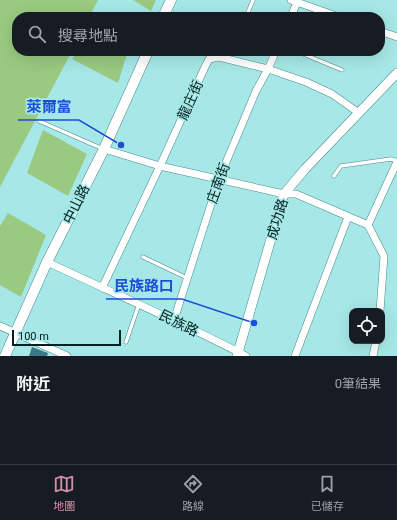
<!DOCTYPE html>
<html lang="zh-TW">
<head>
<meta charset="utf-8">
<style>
  body { margin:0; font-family:Roboto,"Noto Sans TC",sans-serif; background:#242831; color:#f1f3f6 }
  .controls { position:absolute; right:12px; bottom:12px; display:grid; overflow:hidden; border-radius:8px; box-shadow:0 4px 16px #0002 }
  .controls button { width:36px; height:36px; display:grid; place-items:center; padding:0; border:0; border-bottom:1px solid #363941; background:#171b24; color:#f1f3f6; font:20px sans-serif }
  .scale { position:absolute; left:12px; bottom:10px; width:109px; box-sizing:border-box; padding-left:4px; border:2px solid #052020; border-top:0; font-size:11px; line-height:14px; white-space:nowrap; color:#052020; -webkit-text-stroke:3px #a6e8e7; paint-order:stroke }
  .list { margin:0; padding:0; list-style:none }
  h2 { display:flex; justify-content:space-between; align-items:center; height:52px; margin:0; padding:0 16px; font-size:17px }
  h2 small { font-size:13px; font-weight:400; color:#9ea1a6 }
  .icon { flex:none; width:22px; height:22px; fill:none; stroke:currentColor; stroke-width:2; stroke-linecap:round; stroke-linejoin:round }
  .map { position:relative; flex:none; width:397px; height:356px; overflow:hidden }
  .search { position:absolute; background:#171b24; box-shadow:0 4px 16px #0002; left:12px; right:12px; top:12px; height:44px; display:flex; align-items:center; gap:10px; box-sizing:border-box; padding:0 14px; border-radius:16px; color:#9ea1a6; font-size:15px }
  .sheet { height:108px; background:#171b24 }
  nav { display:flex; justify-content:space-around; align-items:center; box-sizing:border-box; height:56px; border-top:1px solid #363941; background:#171b24; font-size:11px; color:#9ea1a6 }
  nav a { display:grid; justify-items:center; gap:2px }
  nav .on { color:#d391a3 }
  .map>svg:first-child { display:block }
  .green { fill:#9aca81 }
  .building { fill:#3c7785 }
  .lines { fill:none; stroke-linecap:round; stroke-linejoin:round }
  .service-casing { stroke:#4a8989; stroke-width:4.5 }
  .minor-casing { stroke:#4a8989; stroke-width:8 }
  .tertiary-casing { stroke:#4a8989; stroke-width:10 }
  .secondary-casing { stroke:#4a8989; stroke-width:11 }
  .service { stroke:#fff; stroke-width:3.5 }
  .minor { stroke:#fff; stroke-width:7 }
  .tertiary { stroke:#fff; stroke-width:9 }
  .secondary { stroke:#fff; stroke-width:10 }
  .labels { text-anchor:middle; stroke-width:3.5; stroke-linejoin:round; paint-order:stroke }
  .street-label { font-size:14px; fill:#052020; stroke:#a6e8e7 }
  .leader { fill:none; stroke:#1d4ed8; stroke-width:1.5 }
  .callout-dot { fill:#1d4ed8; stroke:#a6e8e7; stroke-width:1.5 }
  .callout-label { font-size:15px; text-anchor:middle; font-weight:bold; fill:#1d4ed8; stroke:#a6e8e7; stroke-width:3.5; stroke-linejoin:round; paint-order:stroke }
</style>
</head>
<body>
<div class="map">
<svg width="397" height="356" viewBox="0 0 397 356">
  <rect width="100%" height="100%" fill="#a6e8e7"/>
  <path class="green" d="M0,0H98L89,17H17V51H72L0,187Z
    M133,0H156L151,11Z
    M78,51H121L127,54L118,83L72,59Z
    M43,130L87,154L68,196L27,173Z
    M8,213L46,235L21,297L0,285V226Z"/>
  <path class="building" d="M32,347L48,353L47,356H29Z"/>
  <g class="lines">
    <defs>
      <path id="service" d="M246,17L253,0
        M296,51L342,70
        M39,121L103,149
        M334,176L341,166L391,159L397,161
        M143,257L187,278
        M126,342L139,304"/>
      <path id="minor" d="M291,0L339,17
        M291,17L297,2
        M380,31L397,37
        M104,149L160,166L284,194H296L368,225L384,256L380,311
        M368,225L397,162
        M47,262C113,293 181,322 246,356
        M102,288L160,166L204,69L209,59L219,57L268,69L306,82L332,94L359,113
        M174,320L219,179L256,91L268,69L276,51
        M0,326L67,356
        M295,356L348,217
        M373,356L376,341"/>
      <path id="tertiary" d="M237,356L284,194L305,169L397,73"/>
      <path id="secondary" d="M163,17L171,0
        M5,356L47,262L104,149L148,51"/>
    </defs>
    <use href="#service" class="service-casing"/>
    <use href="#minor" class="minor-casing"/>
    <use href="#tertiary" class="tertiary-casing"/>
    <use href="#secondary" class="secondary-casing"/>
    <use href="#service" class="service"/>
    <use href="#minor" class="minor"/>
    <use href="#tertiary" class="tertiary"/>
    <use href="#secondary" class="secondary"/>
  </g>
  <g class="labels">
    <g class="street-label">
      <text transform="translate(190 100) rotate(-66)" y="5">龍庄街</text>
      <text transform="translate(218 183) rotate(-70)" y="5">庄南街</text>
      <text transform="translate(76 204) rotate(-64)" y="5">中山路</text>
      <text transform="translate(277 219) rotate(-73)" y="5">成功路</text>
      <text transform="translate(179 323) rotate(26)" y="5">民族路</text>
    </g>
  </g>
  <path class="leader" d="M121 145L79 120H18M254 323L182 299H106"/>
  <g class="callout-dot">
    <circle cx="121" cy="145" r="4"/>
    <circle cx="254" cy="323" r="4"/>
  </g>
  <g class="callout-label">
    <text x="49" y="112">萊爾富</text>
    <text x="144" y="291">民族路口</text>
  </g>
</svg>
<div class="controls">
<button><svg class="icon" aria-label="locate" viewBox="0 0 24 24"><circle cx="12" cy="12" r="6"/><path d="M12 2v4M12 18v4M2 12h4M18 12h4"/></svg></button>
</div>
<div class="scale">100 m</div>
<div class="search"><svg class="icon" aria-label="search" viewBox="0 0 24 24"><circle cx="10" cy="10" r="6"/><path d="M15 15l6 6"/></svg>搜尋地點</div>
</div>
<section class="sheet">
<h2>附近<small>0筆結果</small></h2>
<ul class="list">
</ul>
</section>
<nav>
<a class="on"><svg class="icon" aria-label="map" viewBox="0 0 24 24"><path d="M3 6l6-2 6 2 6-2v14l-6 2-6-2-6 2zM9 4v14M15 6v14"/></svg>地圖</a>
<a><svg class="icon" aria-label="directions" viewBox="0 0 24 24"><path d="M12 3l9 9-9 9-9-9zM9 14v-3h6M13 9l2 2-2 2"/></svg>路線</a>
<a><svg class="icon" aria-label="saved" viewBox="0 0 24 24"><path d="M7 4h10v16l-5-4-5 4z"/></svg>已儲存</a>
</nav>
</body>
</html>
